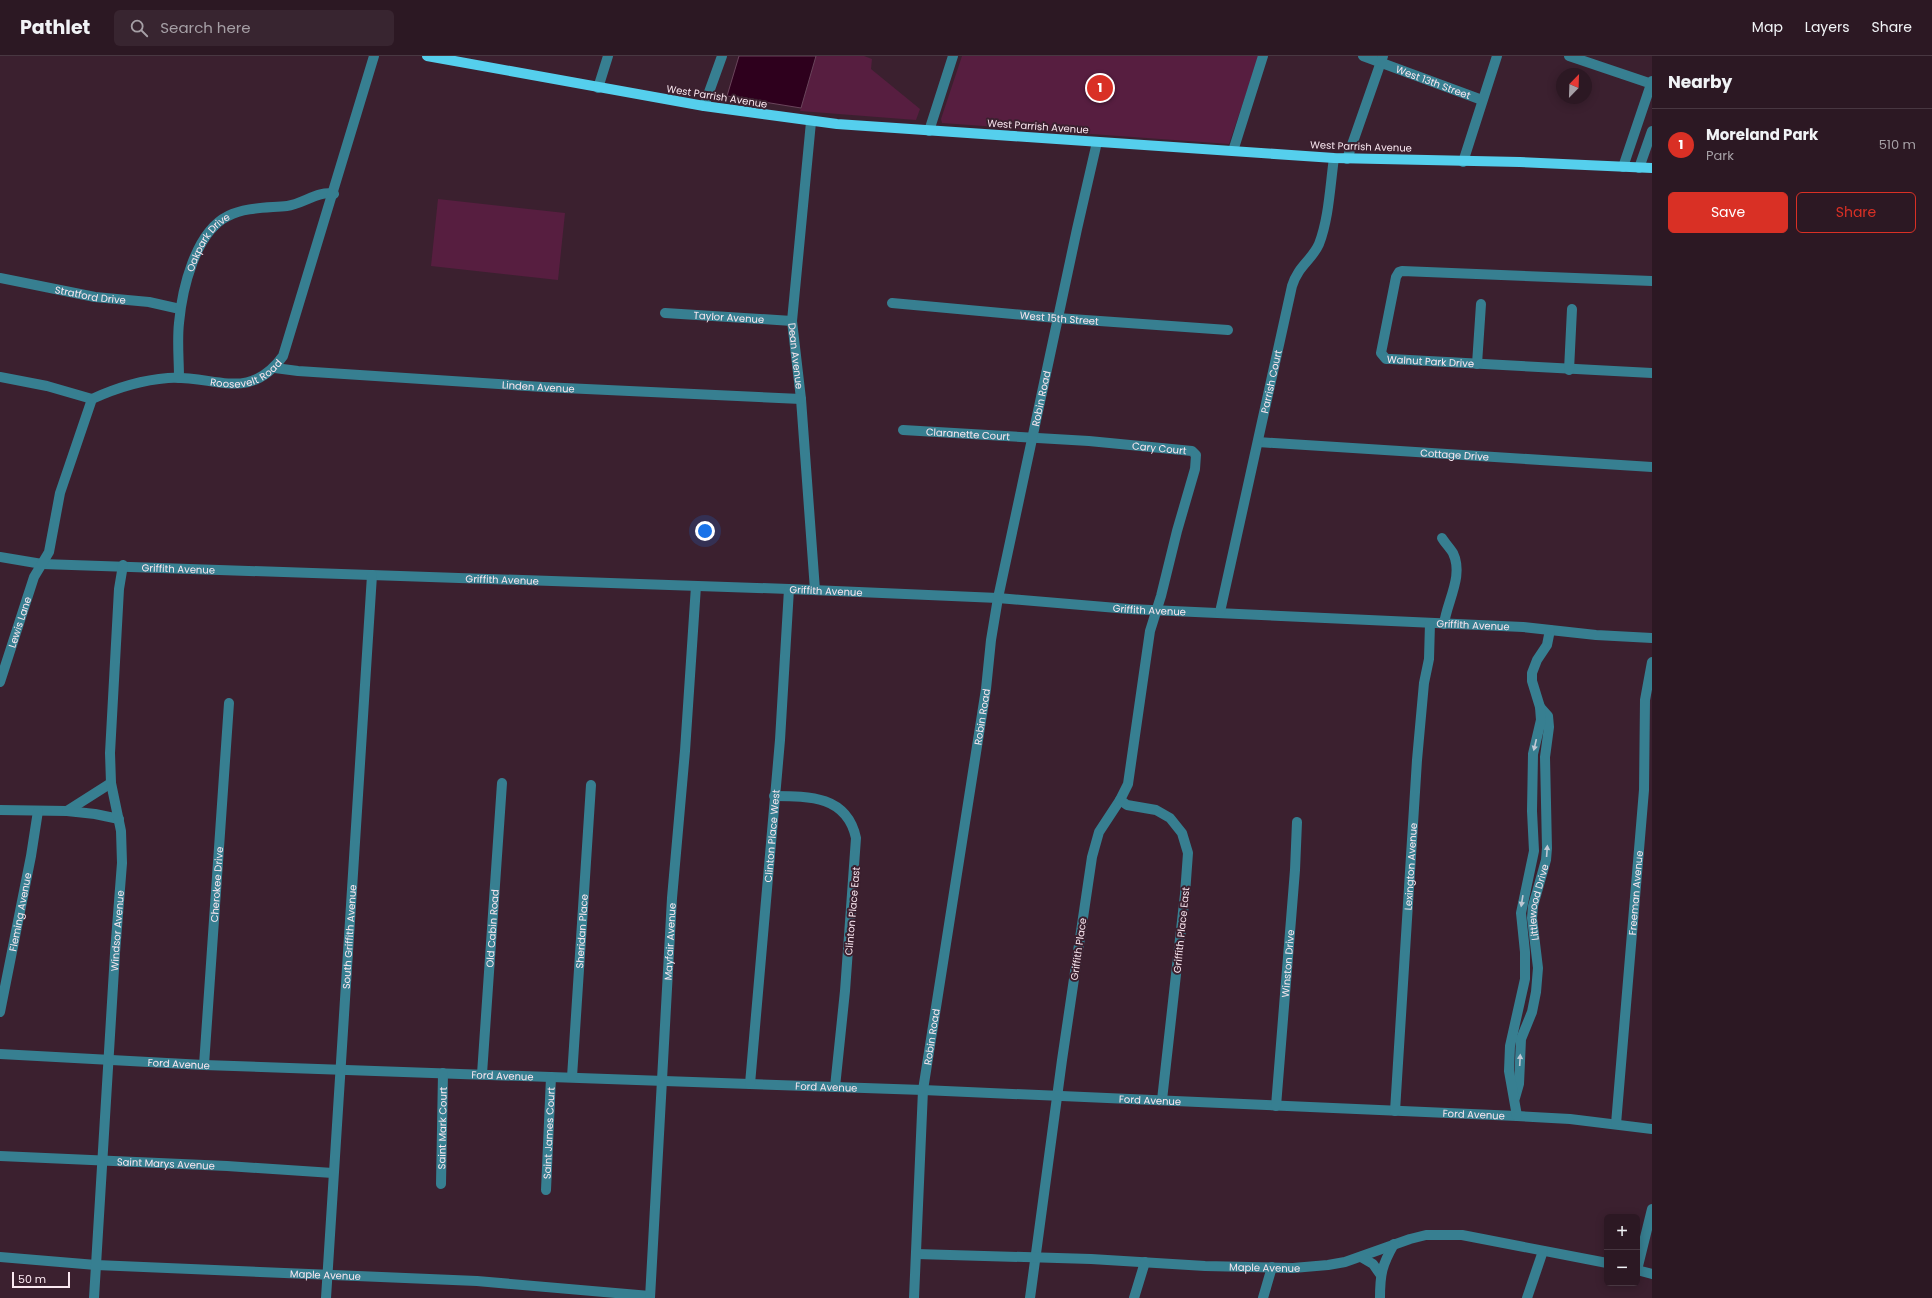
<!DOCTYPE html>
<html lang="en">
<head>
<meta charset="utf-8">
<style>
  body { margin:0; font-family:Poppins,sans-serif; background:#382530; color:#f1f3f6 }
  .controls { position:absolute; right:12px; bottom:12px; display:grid; overflow:hidden; border-radius:6px; box-shadow:0 2px 10px #0003 }
  .controls button { width:36px; height:36px; display:grid; place-items:center; padding:0; border:0; border-bottom:1px solid #483741; background:#2c1823; color:#f1f3f6; font:20px sans-serif }
  .compass { position:absolute; left:1556px; top:12px; width:36px; height:36px; border-radius:50%; background:#2c1823; box-shadow:0 2px 10px #0003; rotate:23deg }
  .scale { position:absolute; left:12px; bottom:10px; width:58px; box-sizing:border-box; padding-left:4px; border:2px solid #fae7f0; border-top:0; font-size:11px; line-height:14px; white-space:nowrap; color:#fae7f0; -webkit-text-stroke:3px #3b202f; paint-order:stroke }
  .you { position:absolute; left:705px; top:475px; width:14px; height:14px; margin:-10px; border:3px solid #fff; border-radius:50%; background:#1a73e8; box-shadow:0 0 0 6px #1a73e833 }
  .badge { display:grid; place-items:center; width:26px; height:26px; border-radius:50%; background:#d93025; color:#fff; font-size:13px; font-weight:700 }
  .pin { position:absolute; translate:-50% -50%; border:2px solid #fff; box-shadow:0 1px 4px #0006 }
  .list { margin:0; padding:0; list-style:none }
  h2 { display:flex; justify-content:space-between; align-items:center; height:52px; margin:0; padding:0 16px; font-size:17px }
  h2 small { font-size:13px; font-weight:400; color:#a6a0a6 }
  .list li { display:grid; grid-template-columns:26px 1fr auto; gap:12px; align-items:center; box-sizing:border-box; height:72px; padding:0 16px; border-top:1px solid #483741 }
  .list b { display:block; font-size:15px; white-space:nowrap }
  .list p { margin:0; font-size:13px; white-space:nowrap; color:#a6a0a6 }
  .list em { font-size:13px; font-style:normal; color:#a6a0a6 }
  .actions { display:flex; gap:8px; padding:12px 16px }
  .actions a { flex:1; padding:9px 0; border:1px solid #d93025; border-radius:6px; text-align:center; font-size:14px; color:#d93025 }
  .actions .main { background:#d93025; color:#fff }
  .icon { flex:none; width:22px; height:22px; fill:none; stroke:currentColor; stroke-width:2; stroke-linecap:round; stroke-linejoin:round }
  .map { position:relative; flex:none; width:1652px; height:1242px; overflow:hidden }
  header { display:flex; align-items:center; gap:24px; box-sizing:border-box; height:56px; padding:0 20px; background:#2c1823; border-bottom:1px solid #483741 }
  header strong { font-size:19px }
  nav { display:flex; gap:22px; margin-inline-start:auto; font-size:14px }
  .search { width:280px; height:36px; background:#382530; display:flex; align-items:center; gap:10px; box-sizing:border-box; padding:0 14px; border-radius:6px; color:#a6a0a6; font-size:15px }
  main { display:flex }
  aside { flex:1; background:#2c1823 }
  .map>svg:first-child { display:block }
  .green { fill:#571e40 }
  .water { fill:#2e001d; stroke:#6b455c }
  .lines { fill:none; stroke-linecap:round; stroke-linejoin:round }
  .minor { stroke:#377f91; stroke-width:10 }
  .major { stroke:#55cfed; stroke-width:10 }
  .oneway { fill:#c0c8d4 }
  .labels { text-anchor:middle; stroke-width:4; stroke-linejoin:round; paint-order:stroke }
  .street-label { font-size:10px; fill:#fae7f0; stroke:#3b202f }
</style>
</head>
<body>
<header>
<strong>Pathlet</strong>
<div class="search"><svg class="icon" aria-label="search" viewBox="0 0 24 24"><circle cx="10" cy="10" r="6"/><path d="M15 15l6 6"/></svg>Search here</div>
<nav><a>Map</a><a>Layers</a><a>Share</a></nav>
</header>
<main>
<div class="map">
<svg width="1652" height="1242" viewBox="0 0 1652 1242">
  <rect width="100%" height="100%" fill="#3b202f"/>
  <path class="green" d="M816,0H864L872,3L871,13L920,53L916,64L800,55Z
    M962,0H1259L1229,88L942,67L941,63Z
    M438,143L565,157L558,224L431,210Z"/>
  <path class="water" d="M739,0H816L801,52L727,40Z"/>
  <g class="lines">
    <g class="minor">
      <path id="s1" d="M1363,0L1482,44"/>
      <path d="M1569,0L1652,28"/>
      <path d="M598,32L608,0"/>
      <path d="M704,50L722,0"/>
      <path id="s2" d="M811,66L792,265L801,343L815,534"/>
      <path d="M929,75L953,0"/>
      <path d="M1233,95L1263,0"/>
      <path d="M1347,103L1383,0"/>
      <path d="M1463,106L1497,0"/>
      <path d="M1623,111L1652,25"/>
      <path d="M1639,112L1652,75"/>
      <path id="s3" d="M0,222L95,241L149,246L180,253"/>
      <path id="s4" d="M1652,225L1402,215L1399,216L1396,221L1381,297L1386,303H1391L1652,317"/>
      <path id="s5" d="M892,247L1057,262L1228,274"/>
      <path id="s6" d="M665,257L792,265"/>
      <path d="M1477,308L1481,248"/>
      <path id="s7" d="M275,312L298,315L543,331L801,343"/>
      <path d="M1569,314L1572,253"/>
      <path d="M0,321L47,330L92,343"/>
      <path id="s8" d="M179,322C179,304 177,285 179,267C182,234 195,176 228,160C245,151 268,152 287,150C303,148 319,134 334,138"/>
      <path id="s9" d="M903,374L1089,385L1192,395L1196,399L1195,413L1177,475L1161,540L1150,575L1128,728L1120,744L1099,776L1092,801L1062,1004L1030,1242"/>
      <path id="s10" d="M1258,386L1652,411"/>
      <path d="M1442,482C1445,487 1450,492 1453,497C1464,520 1447,545 1444,568"/>
      <path id="s11" d="M0,501L42,508L789,533L998,542L1129,553L1523,571L1596,579L1652,582"/>
      <path id="s12" d="M1220,556L1292,230C1298,210 1312,204 1319,188C1329,162 1330,130 1334,102"/>
      <path id="s13" d="M0,626L34,521L49,496L60,437L92,343C116,332 142,324 168,322C215,319 249,347 283,300L374,0"/>
      <path d="M774,740C810,740 847,740 856,782L845,935L835,1031"/>
      <path d="M1120,744L1127,749L1156,754L1170,762L1182,777L1188,797L1185,838L1162,1044"/>
      <path d="M0,754L67,755L111,727"/>
      <path d="M67,755L95,758L119,763"/>
      <path id="s14" d="M0,956L31,800L38,755"/>
      <path id="s15" d="M0,998L204,1009L923,1034L1517,1060L1570,1063L1652,1073"/>
      <path id="s16" d="M204,1009L229,647"/>
      <path id="s17" d="M482,1018L502,727"/>
      <path id="s18" d="M572,1021L591,729"/>
      <path id="s19" d="M750,1028L780,684L789,533"/>
      <path id="s20" d="M1515,1042L1519,1028L1521,983L1532,956L1536,936L1538,912L1532,862L1533,850L1546,804L1547,792L1545,701L1549,671L1548,660L1540,651"/>
      <path id="s21" d="M1276,1050L1295,814L1297,766"/>
      <path id="s22" d="M1395,1055L1417,704L1424,627L1429,603L1430,567"/>
      <path d="M1517,1060L1509,1015L1510,990L1525,923V896L1521,857L1534,795L1532,755L1533,698L1541,664L1540,651L1532,625V617L1537,604L1547,589L1550,574"/>
      <path id="s23" d="M1616,1068L1644,734L1645,644L1652,606"/>
      <path id="s24" d="M0,1100L227,1110L333,1117"/>
      <path id="s25" d="M441,1128L443,1017"/>
      <path id="s26" d="M546,1134L551,1021"/>
      <path id="s27" d="M916,1198L1091,1203L1205,1210L1293,1212L1328,1209L1345,1206L1410,1183L1426,1179H1462L1607,1207"/>
      <path id="s28" d="M0,1201L96,1209L477,1225L650,1240"/>
      <path d="M1361,1201L1373,1208L1380,1218"/>
      <path d="M1637,1214L1652,1153"/>
      <path d="M1637,1214L1652,1218"/>
      <path id="s29" d="M94,1242L115,897L122,807L121,775L111,727L110,697L119,533L123,509"/>
      <path id="s30" d="M326,1242L372,519"/>
      <path id="s31" d="M650,1242L672,842L685,695L696,530"/>
      <path id="s32" d="M914,1242L923,1034L986,633L991,584L998,542L1077,173L1097,86"/>
      <path d="M1134,1242L1145,1206"/>
      <path d="M1263,1242L1272,1211"/>
      <path d="M1380,1242C1380,1218 1382,1209 1394,1188"/>
      <path d="M1527,1242L1543,1195"/>
    </g>
    <path class="major" d="M427,0L704,50L837,68L1334,102L1520,106L1652,112"/>
  </g>
  <defs><path id="oneway-solid" d="M-6-.8H1V-3.2L6.5 0L1 3.2V.8H-6Z"/></defs>
  <g class="oneway">
    <use href="#oneway-solid" transform="translate(1535 689) rotate(103)"/>
    <use href="#oneway-solid" transform="translate(1547 795) rotate(-86)"/>
    <use href="#oneway-solid" transform="translate(1522 845) rotate(99)"/>
    <use href="#oneway-solid" transform="translate(1520 1004) rotate(-87)"/>
  </g>
  <g class="labels">
    <g class="street-label">
      <text dy="4" stroke="none"><textPath href="#s1" startOffset="75">West 13th Street</textPath></text>
      <text transform="translate(717 40) rotate(9)" y="4">West Parrish Avenue</text>
      <text transform="translate(1038 70) rotate(4)" y="4">West Parrish Avenue</text>
      <text transform="translate(1361 90) rotate(2)" y="4">West Parrish Avenue</text>
      <text dy="4" stroke="none"><textPath href="#s8" startOffset="143">Oakpark Drive</textPath></text>
      <text dy="4" stroke="none"><textPath href="#s3" startOffset="92">Stratford Drive</textPath></text>
      <text dy="4" stroke="none"><textPath href="#s6" startOffset="64">Taylor Avenue</textPath></text>
      <text dy="4" stroke="none"><textPath href="#s5" startOffset="168">West 15th Street</textPath></text>
      <text dy="4" stroke="none"><textPath href="#s2" startOffset="235">Dean Avenue</textPath></text>
      <text dy="4" stroke="none"><textPath href="#s4" startOffset="389">Walnut Park Drive</textPath></text>
      <text dy="4" stroke="none"><textPath href="#s13" startOffset="459">Roosevelt Road</textPath></text>
      <text dy="4" stroke="none"><textPath href="#s12" startOffset="236">Parrish Court</textPath></text>
      <text dy="4" stroke="none"><textPath href="#s7" startOffset="264">Linden Avenue</textPath></text>
      <text dy="4" stroke="none"><textPath href="#s32" startOffset="910">Robin Road</textPath></text>
      <text dy="4" stroke="none"><textPath href="#s9" startOffset="65">Claranette Court</textPath></text>
      <text dy="4" stroke="none"><textPath href="#s9" startOffset="257">Cary Court</textPath></text>
      <text dy="4" stroke="none"><textPath href="#s10" startOffset="197">Cottage Drive</textPath></text>
      <text dy="4" stroke="none"><textPath href="#s11" startOffset="179">Griffith Avenue</textPath></text>
      <text dy="4" stroke="none"><textPath href="#s11" startOffset="503">Griffith Avenue</textPath></text>
      <text dy="4" stroke="none"><textPath href="#s11" startOffset="827">Griffith Avenue</textPath></text>
      <text dy="4" stroke="none"><textPath href="#s11" startOffset="1151">Griffith Avenue</textPath></text>
      <text dy="4" stroke="none"><textPath href="#s13" startOffset="63">Lewis Lane</textPath></text>
      <text dy="4" stroke="none"><textPath href="#s11" startOffset="1475">Griffith Avenue</textPath></text>
      <text dy="4" stroke="none"><textPath href="#s32" startOffset="586">Robin Road</textPath></text>
      <text dy="4" stroke="none"><textPath href="#s19" startOffset="249">Clinton Place West</textPath></text>
      <text dy="4" stroke="none"><textPath href="#s22" startOffset="245">Lexington Avenue</textPath></text>
      <text dy="4" stroke="none"><textPath href="#s16" startOffset="181">Cherokee Drive</textPath></text>
      <text dy="4" stroke="none"><textPath href="#s23" startOffset="232">Freeman Avenue</textPath></text>
      <text dy="4" stroke="none"><textPath href="#s20" startOffset="200">Littlewood Drive</textPath></text>
      <text transform="translate(852 855) rotate(-85)" y="4">Clinton Place East</text>
      <text dy="4" stroke="none"><textPath href="#s14" startOffset="102">Fleming Avenue</textPath></text>
      <text dy="4" stroke="none"><textPath href="#s17" startOffset="146">Old Cabin Road</textPath></text>
      <text transform="translate(1181 874) rotate(-84)" y="4">Griffith Place East</text>
      <text dy="4" stroke="none"><textPath href="#s29" startOffset="368">Windsor Avenue</textPath></text>
      <text dy="4" stroke="none"><textPath href="#s18" startOffset="146">Sheridan Place</textPath></text>
      <text dy="4" stroke="none"><textPath href="#s30" startOffset="362">South Griffith Avenue</textPath></text>
      <text dy="4" stroke="none"><textPath href="#s31" startOffset="357">Mayfair Avenue</textPath></text>
      <text transform="translate(1078 893) rotate(-82)" y="4">Griffith Place</text>
      <text dy="4" stroke="none"><textPath href="#s21" startOffset="143">Winston Drive</textPath></text>
      <text dy="4" stroke="none"><textPath href="#s32" startOffset="262">Robin Road</textPath></text>
      <text dy="4" stroke="none"><textPath href="#s15" startOffset="179">Ford Avenue</textPath></text>
      <text dy="4" stroke="none"><textPath href="#s15" startOffset="503">Ford Avenue</textPath></text>
      <text dy="4" stroke="none"><textPath href="#s15" startOffset="827">Ford Avenue</textPath></text>
      <text dy="4" stroke="none"><textPath href="#s15" startOffset="1151">Ford Avenue</textPath></text>
      <text dy="4" stroke="none"><textPath href="#s15" startOffset="1475">Ford Avenue</textPath></text>
      <text dy="4" stroke="none"><textPath href="#s25" startOffset="56">Saint Mark Court</textPath></text>
      <text dy="4" stroke="none"><textPath href="#s26" startOffset="57">Saint James Court</textPath></text>
      <text dy="4" stroke="none"><textPath href="#s24" startOffset="166">Saint Marys Avenue</textPath></text>
      <text dy="4" stroke="none"><textPath href="#s27" startOffset="349">Maple Avenue</textPath></text>
      <text dy="4" stroke="none"><textPath href="#s28" startOffset="326">Maple Avenue</textPath></text>
    </g>
  </g>
</svg>
<div class="controls">
<button>+</button>
<button>−</button>
</div>
<svg class="compass" viewBox="-18 -18 36 36"><path d="M0-13l5 13h-10z" fill="#e53935"/><path d="M0 13l5-13h-10z" fill="#a6a0a6"/></svg>
<div class="scale">50 m</div>
<div class="you"></div>
<div class="pin badge" style="left:1100px;top:32px">1</div>
</div>
<aside>
<h2>Nearby<small></small></h2>
<ul class="list">
<li><span class="badge">1</span><div><b>Moreland Park</b><p>Park</p></div><em>510 m</em></li>
</ul>
<div class="actions"><a class="main">Save</a><a>Share</a></div>
</aside>
</main>
</body>
</html>
